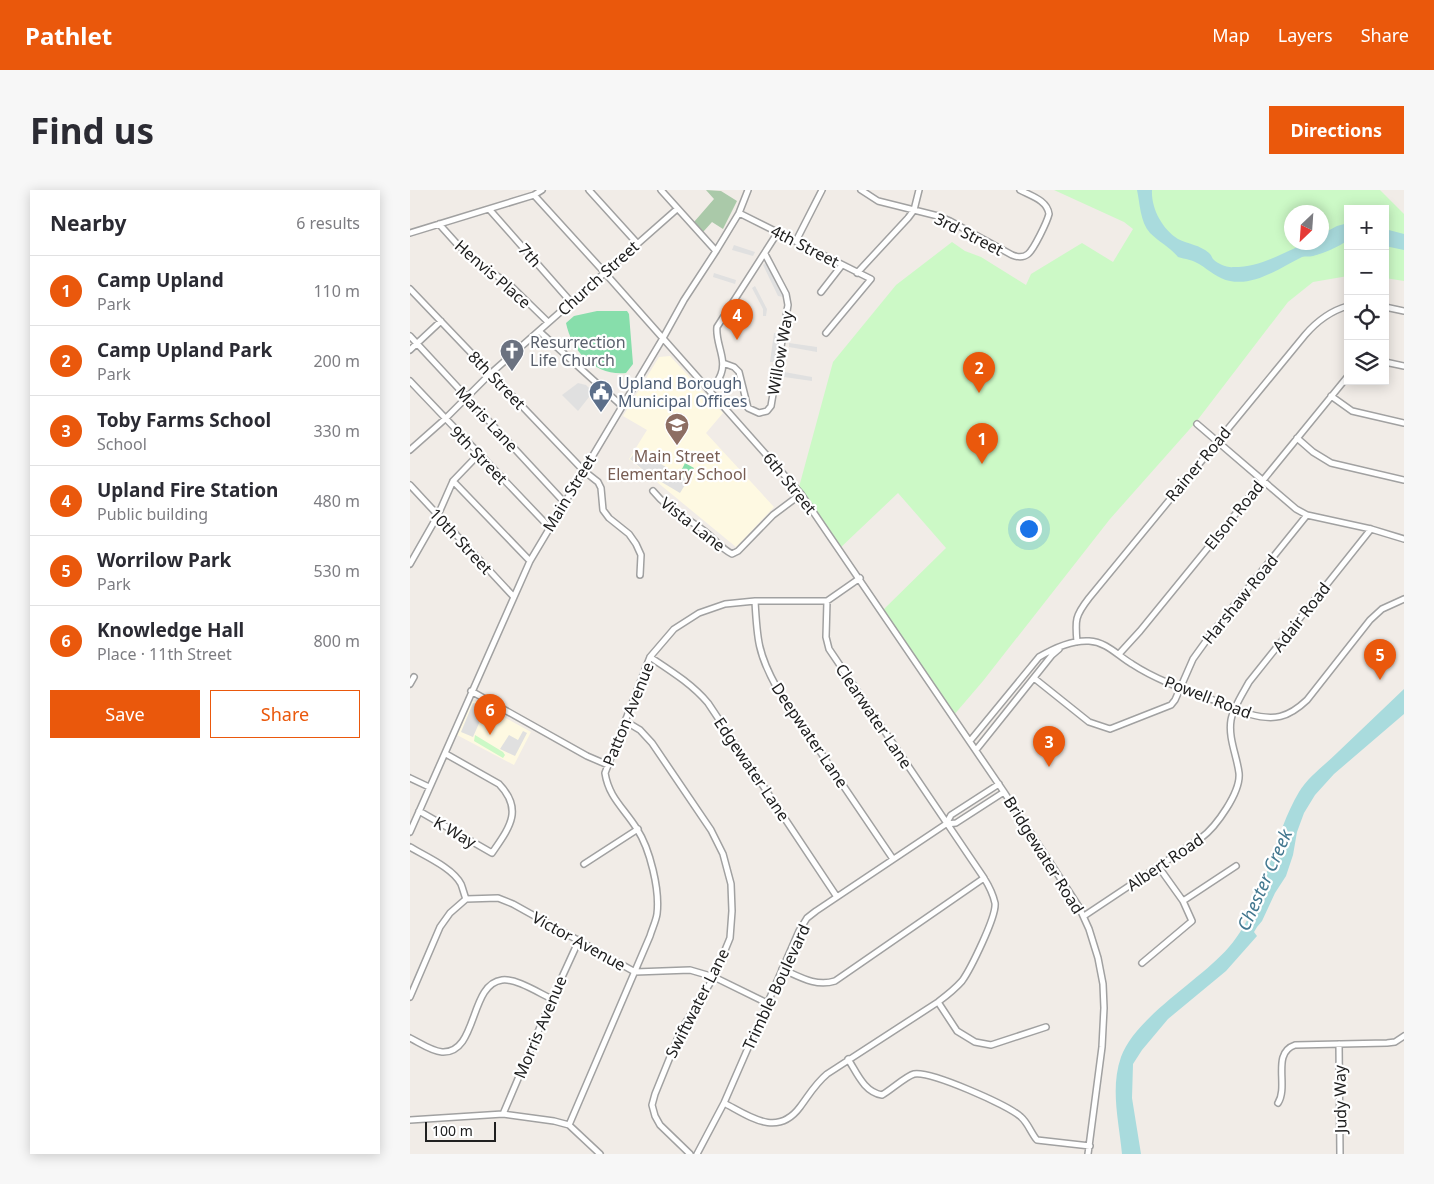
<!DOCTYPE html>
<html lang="en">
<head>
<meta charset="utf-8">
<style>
  body { margin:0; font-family:"Noto Sans",sans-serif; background:#f7f7f7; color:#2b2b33 }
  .controls { position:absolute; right:15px; top:15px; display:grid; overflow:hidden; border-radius:0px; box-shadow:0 2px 12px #0003 }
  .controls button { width:45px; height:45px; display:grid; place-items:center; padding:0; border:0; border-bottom:1px solid #e1e1e2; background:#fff; color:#2b2b33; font:25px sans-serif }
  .compass { position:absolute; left:874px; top:15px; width:45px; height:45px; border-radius:50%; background:#fff; box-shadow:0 2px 12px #0003; rotate:205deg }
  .scale { position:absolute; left:15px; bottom:12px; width:71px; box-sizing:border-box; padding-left:5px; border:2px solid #202020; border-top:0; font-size:14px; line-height:18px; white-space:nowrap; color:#202020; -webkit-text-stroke:4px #fff; paint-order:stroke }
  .you { position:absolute; left:618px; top:338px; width:18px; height:18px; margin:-12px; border:4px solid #fff; border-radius:50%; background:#1a73e8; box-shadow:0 0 0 8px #1a73e833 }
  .badge { display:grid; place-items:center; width:32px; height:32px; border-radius:50%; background:#ea580c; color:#fff; font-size:16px; font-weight:700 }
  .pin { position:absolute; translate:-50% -41px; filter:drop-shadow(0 1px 2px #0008) }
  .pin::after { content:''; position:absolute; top:26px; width:18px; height:15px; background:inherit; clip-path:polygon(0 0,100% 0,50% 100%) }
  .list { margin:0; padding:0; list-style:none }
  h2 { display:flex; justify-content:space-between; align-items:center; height:65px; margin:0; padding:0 20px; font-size:21px }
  h2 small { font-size:16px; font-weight:400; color:#7c7c81 }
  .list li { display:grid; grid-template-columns:32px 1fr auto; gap:15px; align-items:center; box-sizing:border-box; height:70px; padding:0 20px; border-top:1px solid #e1e1e2 }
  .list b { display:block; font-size:19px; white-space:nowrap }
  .list p { margin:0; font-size:16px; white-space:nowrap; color:#7c7c81 }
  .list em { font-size:16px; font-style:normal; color:#7c7c81 }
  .actions { display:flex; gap:10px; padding:15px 20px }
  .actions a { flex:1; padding:11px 0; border:1px solid #ea580c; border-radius:0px; text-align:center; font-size:18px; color:#ea580c }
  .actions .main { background:#ea580c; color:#fff }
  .icon { flex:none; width:28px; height:28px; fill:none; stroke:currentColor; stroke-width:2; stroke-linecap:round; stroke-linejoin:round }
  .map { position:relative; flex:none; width:994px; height:964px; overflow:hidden; border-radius:0px }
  header { display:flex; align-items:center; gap:30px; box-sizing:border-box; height:70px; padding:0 25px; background:#ea580c; color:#fff }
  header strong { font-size:24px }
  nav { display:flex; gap:28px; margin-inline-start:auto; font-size:18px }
  .intro { display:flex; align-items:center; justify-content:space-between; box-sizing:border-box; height:120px; padding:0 30px }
  h1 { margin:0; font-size:35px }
  .button { padding:12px 22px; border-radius:0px; background:#ea580c; color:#fff; font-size:18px; font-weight:700 }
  main { display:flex; gap:30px; padding:0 30px }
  aside { flex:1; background:#fff; border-radius:0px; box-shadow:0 2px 12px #0003 }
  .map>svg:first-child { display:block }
  .education { fill:#fef9e2 }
  .cemetery { fill:#aac9a9 }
  .park { fill:#ccf9c6; fill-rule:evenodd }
  .pitch { fill:#87deab }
  .parking { fill:#e0e0e0 }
  .water { fill:#a9dbdd }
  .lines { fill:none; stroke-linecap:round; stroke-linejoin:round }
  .minor-casing { stroke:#a1a1a1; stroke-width:8 }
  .minor { stroke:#fff; stroke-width:5 }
  .labels { text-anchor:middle; stroke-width:4.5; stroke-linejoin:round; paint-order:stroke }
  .street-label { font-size:16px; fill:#202020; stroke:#fff }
  .worship-label { font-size:16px; fill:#5b616d; stroke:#fff; text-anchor:start }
  .service-label { font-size:16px; fill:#4e5e75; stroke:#fff; text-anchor:start }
  .education-label { font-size:16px; fill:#785e54; stroke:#fff }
  .water-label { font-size:18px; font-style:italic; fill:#42778f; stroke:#fff }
</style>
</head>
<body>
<header>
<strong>Pathlet</strong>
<nav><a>Map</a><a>Layers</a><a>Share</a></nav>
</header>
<div class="intro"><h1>Find us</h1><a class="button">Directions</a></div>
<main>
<aside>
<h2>Nearby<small>6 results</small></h2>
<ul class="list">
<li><span class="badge">1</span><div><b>Camp Upland</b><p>Park</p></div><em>110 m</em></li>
<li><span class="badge">2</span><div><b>Camp Upland Park</b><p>Park</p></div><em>200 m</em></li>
<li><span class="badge">3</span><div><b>Toby Farms School</b><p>School</p></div><em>330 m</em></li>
<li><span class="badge">4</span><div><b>Upland Fire Station</b><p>Public building</p></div><em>480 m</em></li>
<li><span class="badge">5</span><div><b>Worrilow Park</b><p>Park</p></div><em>530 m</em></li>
<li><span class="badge">6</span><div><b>Knowledge Hall</b><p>Place · 11th Street</p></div><em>800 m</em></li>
</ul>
<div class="actions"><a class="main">Save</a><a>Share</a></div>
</aside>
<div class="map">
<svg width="994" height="964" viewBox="0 0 994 964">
  <rect width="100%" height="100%" fill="#f1ece7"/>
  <path class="education" d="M260,166L313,223L296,243L364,317L326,357L219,269L237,240L213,226L249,167Z
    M65,511L121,542L104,575L47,545L62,512Z"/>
  <path class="cemetery" d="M296,0L311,1L327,11L313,39L302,32L293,42L284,32L304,9Z"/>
  <path class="park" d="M644,0H970L994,24V91L975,88V19H938V86L903,92L878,112L786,232L700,329L573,491L543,526L472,421L536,358L488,303L429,359L389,297L423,172L486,95L542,52L555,61L571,67L616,95L621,84L672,53L703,72L723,39L714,32ZM882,22H912V52H882Z
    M65,545L93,562L95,565L93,568L64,551Z"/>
  <path class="pitch" d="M187,121H217L219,124L223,174L216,183C185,186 162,162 156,133L164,126Z
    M275,273L284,278L278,287L270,283Z"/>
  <path class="parking" d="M324,55L345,62L343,66L322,60Z
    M357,71L374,107L368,106L353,75Z
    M304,83L326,90L325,94L303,87Z
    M345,96L357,119L356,126H353V119L342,98Z
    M364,143H369L364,172H360Z
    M379,153L407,157V162L379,157Z
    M374,182L402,187V191L374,187Z
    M168,193L176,195L183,202L168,221L152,205Z
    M223,265L234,273L239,267L278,290L270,303L238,284L220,269Z
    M63,513L67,514L65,521L73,524L63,547L51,542Z
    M113,541L117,543L105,566L90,559L99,545L108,550Z"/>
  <path class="water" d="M727,0H742C741,18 752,39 768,49C778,54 790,55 799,63C802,66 801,66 803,69C808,74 817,78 824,77C850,77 873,63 896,53C901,52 907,52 912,52V44L927,36L938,33V50C929,57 914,63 903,66C899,67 895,66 892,67C870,78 845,96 820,91C808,89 799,80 789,74C783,70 775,69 768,67C760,57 749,52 740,43C730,32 730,13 727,0Z
    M975,39L994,44V60L975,56Z
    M994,499V524L924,584L905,605L894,623L887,642L883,665L876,686L865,703L852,731L847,737L844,742L847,746L816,781L758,829L732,860L723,874L722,908L731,964H712C709,931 700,899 711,867C726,826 791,790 819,757C855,716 861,649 889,602C898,587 915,575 928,562C950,541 972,520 994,499Z"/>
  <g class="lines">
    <defs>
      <path id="minor" d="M179,0L227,53
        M251,0L306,61
        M451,0L468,11L528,26L540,31L602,65C607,67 613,68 618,64C624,59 637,32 639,24C637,10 621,6 610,0
        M124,5L195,83L391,304L594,602L669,717L679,739L688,768L693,794L694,818L692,857L678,964
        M79,19L161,112
        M329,23L461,89L416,143
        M29,34L47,54L70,75L98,93L138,132
        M0,43L124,5L132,0
        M386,51L412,0
        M447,83L498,28L504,20L509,0
        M0,99L174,281L188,292L191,298L193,320L199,328L219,344L226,354L231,365L230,385
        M411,102L432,75
        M975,117L994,121
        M129,141L212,216
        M0,146L154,312
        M0,160L31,131
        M975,172L994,176
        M313,173L324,177L329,182L338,218L349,223L357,221L361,216L378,115L376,104L355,64
        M0,191L139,337
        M300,201C304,196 309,190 311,184C317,169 305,152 307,137L368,42
        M921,206L942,221L994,233
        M787,234L886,319L897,325L961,339L994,349
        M887,248L903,262L921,273L994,290
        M0,260L35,229L80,184L267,19
        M43,291L120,371
        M0,295L103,406
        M243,301C258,320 280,329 298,344C306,351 312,359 322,364L328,361L363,325L391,304
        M0,374L28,325L43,291L69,264
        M345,411C347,449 348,464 367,498L483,669
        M667,452C665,430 665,426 679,408L895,145C907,131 920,121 938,116
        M709,464L730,441L938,186
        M240,467C261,481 282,494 298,513L427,707
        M624,488L679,532L700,539L761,515L765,510L783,469L801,444L897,325
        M0,494L4,487
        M61,501L177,566L198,575
        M215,531L230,540L242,553L301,640L313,664L321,694L322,721L320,748L304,787L271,840L245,904L242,915L245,926L250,935L280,964
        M560,551L629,467C644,458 661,450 679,451C697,452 708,466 722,474C757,497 801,507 839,524C864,531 878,528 897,510L960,430L972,419L994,409
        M566,560L642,465L649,459
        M0,588L19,597
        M9,621L82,663C99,638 114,620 89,594L36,564
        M536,634L546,633L594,602
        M0,642L120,371L253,148L274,110L306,61L329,23L338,0
        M0,657C15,666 43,678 51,694C53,699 54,704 56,709L88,708L103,714L225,782L280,780L304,787L357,813
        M174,674L228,639
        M773,711L826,676
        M674,726L791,648C806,637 831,602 829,583C827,566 818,548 821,530C823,518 833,503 839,492L961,339
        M732,773L782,731L773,711L748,676
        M372,779C390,787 406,797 425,791L574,688
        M0,807L30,737L40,723L56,709
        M528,812L547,841L565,852L581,855L636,837
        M0,848C10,853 21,861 32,862C68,864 59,794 92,790C106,788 129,803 142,809
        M929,854L930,964
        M438,869C447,883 454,902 472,905C481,900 496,886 504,884C521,881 598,915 611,927C618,933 621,943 627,950L680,956
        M314,913C339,926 367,948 390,917C399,905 405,894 417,884L528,812C536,806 545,799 552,791C560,780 587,726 585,713C583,704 579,696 574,688L419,459L416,447L417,411
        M868,913C879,896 861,863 885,855L977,853L985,852L994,846
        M93,924L142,809L169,750
        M0,930L93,924L144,931L159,935L190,964
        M159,935L240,746C242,739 246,731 247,724C250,700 240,659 227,639C214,618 199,608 195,583L240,467L264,439L289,423L315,414L345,411H417L450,388
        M287,964L314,913L389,741L397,728L406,721L536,634L541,625L589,594"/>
    </defs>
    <use href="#minor" class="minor-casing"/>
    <use href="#minor" class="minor"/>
  </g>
  <defs>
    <symbol id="church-pin" viewBox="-11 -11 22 30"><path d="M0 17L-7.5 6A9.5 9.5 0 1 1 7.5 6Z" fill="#6b7280" stroke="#fff"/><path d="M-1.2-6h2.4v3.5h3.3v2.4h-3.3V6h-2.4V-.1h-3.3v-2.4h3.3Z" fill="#fff"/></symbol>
    <symbol id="civic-pin" viewBox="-11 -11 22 30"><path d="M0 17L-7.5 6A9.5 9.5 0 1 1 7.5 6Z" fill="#5c6f8a" stroke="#fff"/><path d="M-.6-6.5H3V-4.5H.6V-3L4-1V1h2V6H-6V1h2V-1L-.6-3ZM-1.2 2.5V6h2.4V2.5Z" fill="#fff"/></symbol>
    <symbol id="school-pin" viewBox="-11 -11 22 30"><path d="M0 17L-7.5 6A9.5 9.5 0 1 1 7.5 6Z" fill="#8d6e63" stroke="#fff"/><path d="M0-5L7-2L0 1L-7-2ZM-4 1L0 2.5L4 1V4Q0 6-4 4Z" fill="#fff"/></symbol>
  </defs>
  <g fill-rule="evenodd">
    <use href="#church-pin" x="88" y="147" width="28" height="38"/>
    <use href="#civic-pin" x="177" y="188" width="28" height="38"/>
    <use href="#school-pin" x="253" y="221" width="28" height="38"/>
  </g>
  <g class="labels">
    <g class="street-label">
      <text transform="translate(559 44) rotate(27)" y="6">3rd Street</text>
      <text transform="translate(395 56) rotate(27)" y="6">4th Street</text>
      <text transform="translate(120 65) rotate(48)" y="6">7th</text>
      <text transform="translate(83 84) rotate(41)" y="6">Henvis Place</text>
      <text transform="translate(188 88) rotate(-42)" y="6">Church Street</text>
      <text transform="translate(370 163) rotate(-80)" y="6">Willow Way</text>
      <text transform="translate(87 190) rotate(46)" y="6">8th Street</text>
      <text transform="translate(77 229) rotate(47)" y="6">Maris Lane</text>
      <text transform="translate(69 265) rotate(46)" y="6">9th Street</text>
      <text transform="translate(788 274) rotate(-50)" y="6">Rainer Road</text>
      <text transform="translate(380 293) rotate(51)" y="6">6th Street</text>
      <text transform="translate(159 303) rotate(-59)" y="6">Main Street</text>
      <text transform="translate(824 325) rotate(-51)" y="6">Elson Road</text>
      <text transform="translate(283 334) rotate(38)" y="6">Vista Lane</text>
      <text transform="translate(51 351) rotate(47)" y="6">10th Street</text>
      <text transform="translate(830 409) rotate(-51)" y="6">Harshaw Road</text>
      <text transform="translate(891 427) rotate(-52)" y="6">Adair Road</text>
      <text transform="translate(798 507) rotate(21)" y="6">Powell Road</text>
      <text transform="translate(218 524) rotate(-68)" y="6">Patton Avenue</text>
      <text transform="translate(464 526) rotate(56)" y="6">Clearwater Lane</text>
      <text transform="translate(400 545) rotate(56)" y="6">Deepwater Lane</text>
      <text transform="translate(342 579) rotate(56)" y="6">Edgewater Lane</text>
      <text transform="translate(45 642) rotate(30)" y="6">K Way</text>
      <text transform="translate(634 665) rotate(58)" y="6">Bridgewater Road</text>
      <text transform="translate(755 672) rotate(-34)" y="6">Albert Road</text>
      <text transform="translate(169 751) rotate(29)" y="6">Victor Avenue</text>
      <text transform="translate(366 797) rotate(-65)" y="6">Trimble Boulevard</text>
      <text transform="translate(287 813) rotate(-63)" y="6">Swiftwater Lane</text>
      <text transform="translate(130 837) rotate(-67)" y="6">Morris Avenue</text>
      <text transform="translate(930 909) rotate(-91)" y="6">Judy Way</text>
    </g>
    <g class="worship-label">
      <text x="120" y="158">Resurrection<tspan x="120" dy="18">Life Church</tspan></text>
    </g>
    <g class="service-label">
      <text x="208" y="199">Upland Borough<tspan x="208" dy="18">Municipal Offices</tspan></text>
    </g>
    <g class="education-label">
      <text x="267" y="272">Main Street<tspan x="267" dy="18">Elementary School</tspan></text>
    </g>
    <g class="water-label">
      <text transform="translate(855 690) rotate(-66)" y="6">Chester Creek</text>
    </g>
  </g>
</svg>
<div class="controls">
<button>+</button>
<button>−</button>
<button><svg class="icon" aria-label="locate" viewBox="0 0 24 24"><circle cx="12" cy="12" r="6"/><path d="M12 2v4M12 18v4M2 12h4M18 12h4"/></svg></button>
<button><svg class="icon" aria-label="layers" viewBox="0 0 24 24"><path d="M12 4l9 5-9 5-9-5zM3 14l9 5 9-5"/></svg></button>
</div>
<svg class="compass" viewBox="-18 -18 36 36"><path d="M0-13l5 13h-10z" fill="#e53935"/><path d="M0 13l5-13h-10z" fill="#7c7c81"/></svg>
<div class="scale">100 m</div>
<div class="you"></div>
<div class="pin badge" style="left:572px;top:274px">1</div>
<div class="pin badge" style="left:569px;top:203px">2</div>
<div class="pin badge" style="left:639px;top:577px">3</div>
<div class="pin badge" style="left:327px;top:150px">4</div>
<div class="pin badge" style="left:970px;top:490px">5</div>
<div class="pin badge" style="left:80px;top:545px">6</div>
</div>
</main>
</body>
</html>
